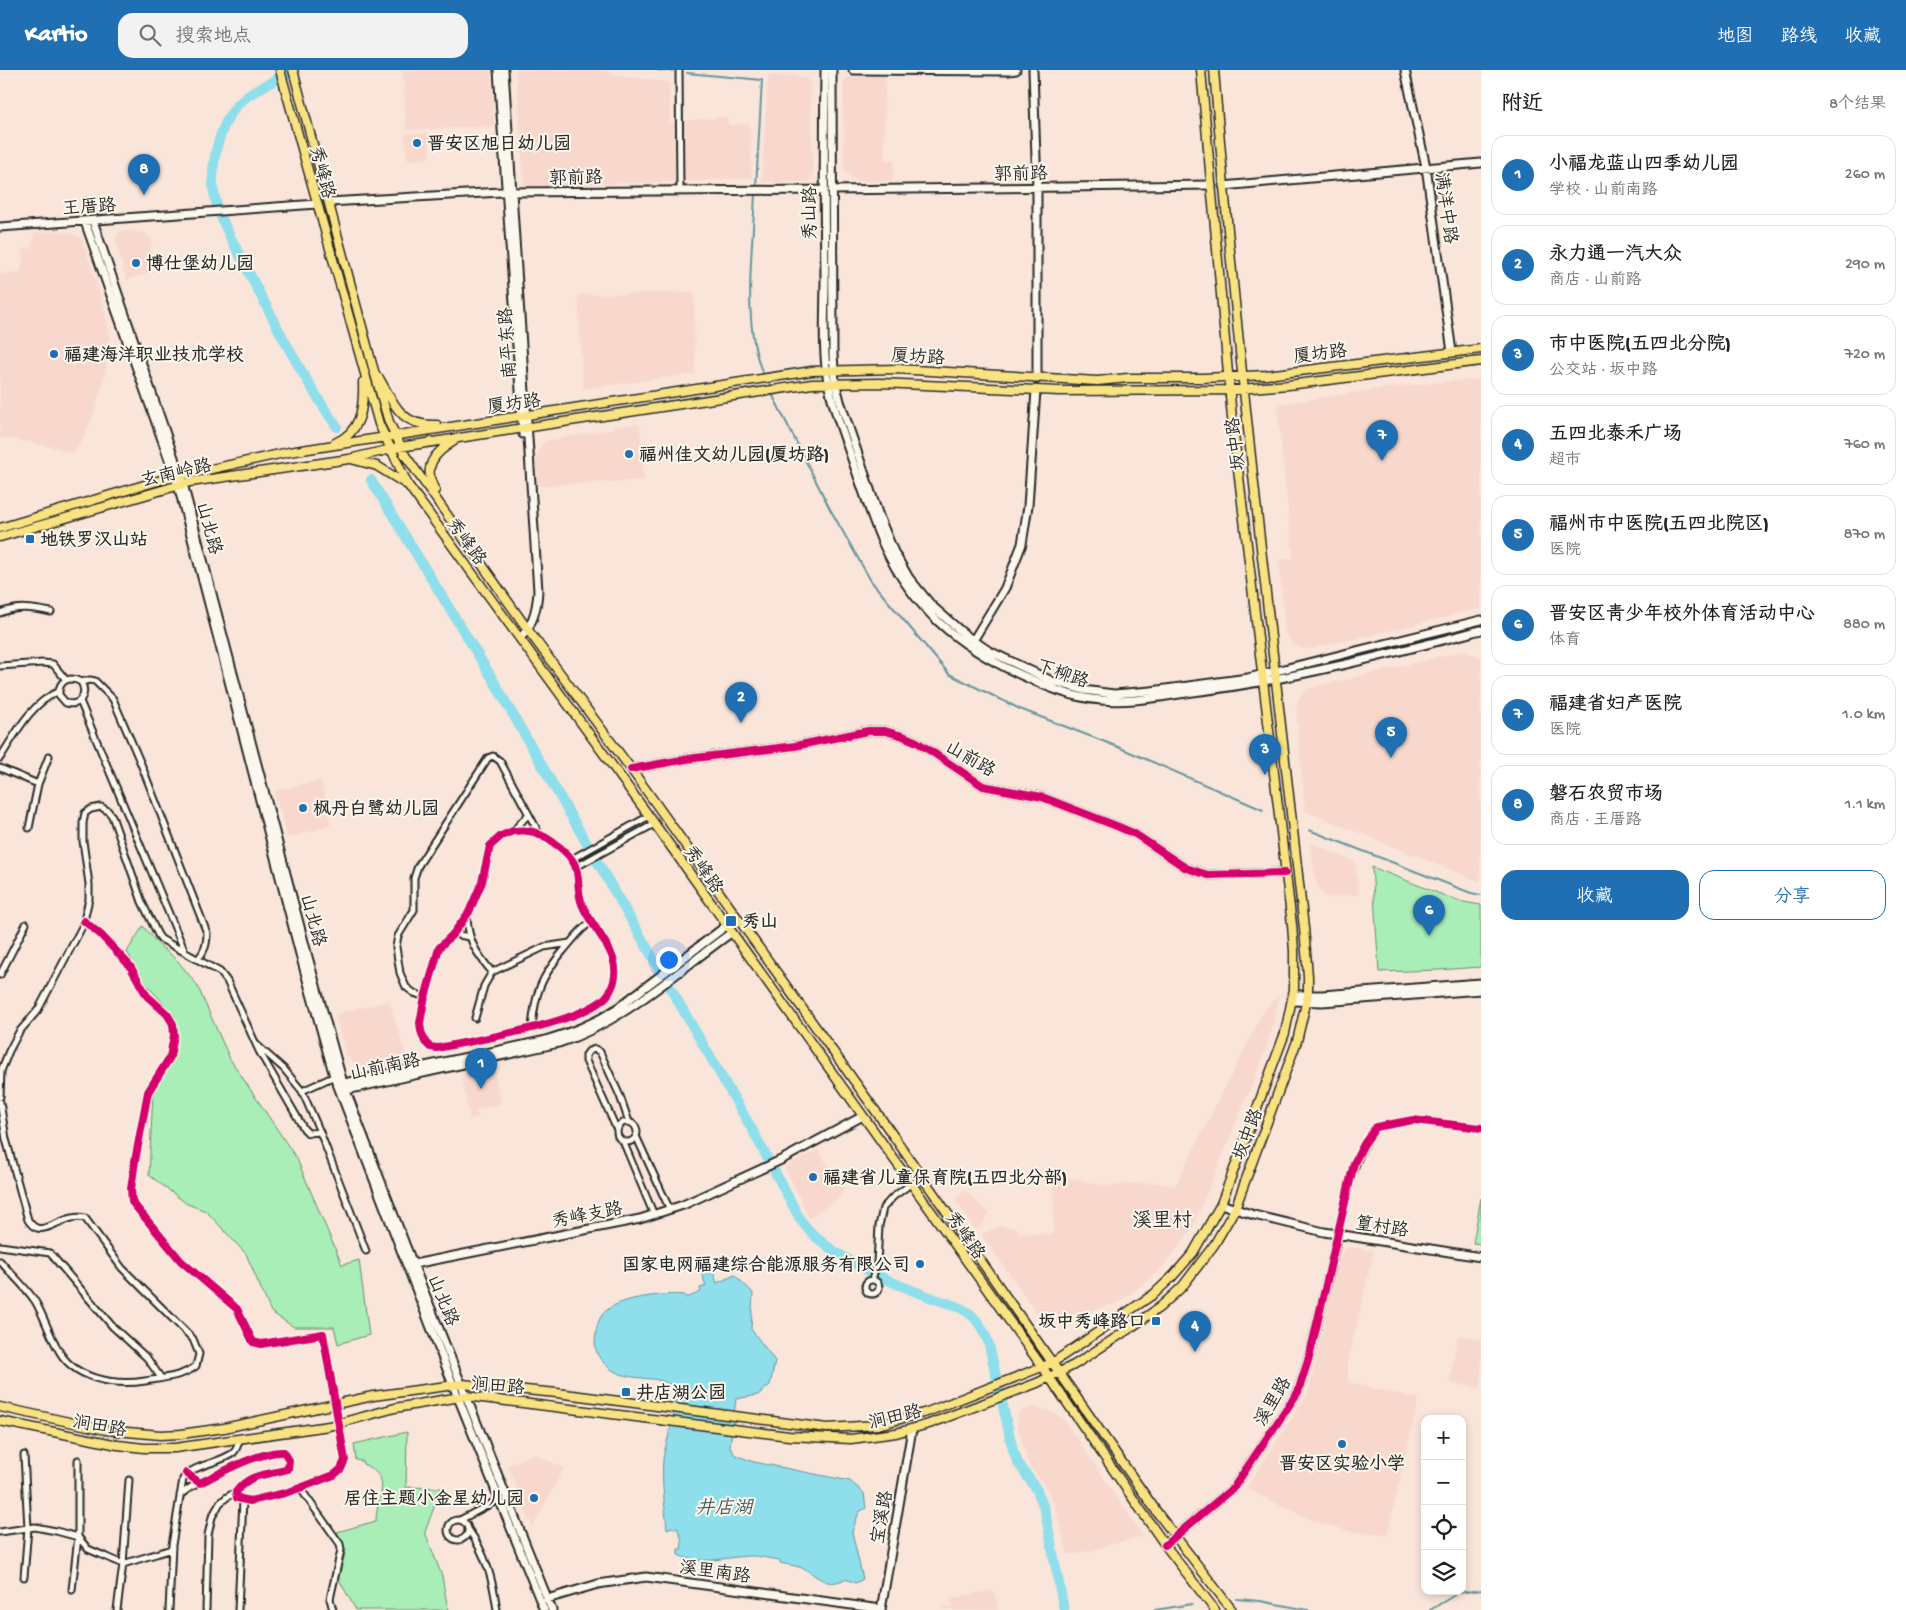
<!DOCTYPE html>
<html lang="zh">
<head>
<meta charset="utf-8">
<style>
  body { margin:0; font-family:"Gochi Hand","LXGW WenKai TC",sans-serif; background:#f2f2f2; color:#202124 }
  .controls { position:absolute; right:15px; bottom:15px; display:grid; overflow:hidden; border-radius:10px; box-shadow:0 2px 8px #0003 }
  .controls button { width:45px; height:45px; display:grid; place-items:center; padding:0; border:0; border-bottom:1px solid #e0e0e0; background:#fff; color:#202124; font:25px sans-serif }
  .you { position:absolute; left:668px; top:889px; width:18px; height:18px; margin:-12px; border:4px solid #fff; border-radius:50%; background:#1a73e8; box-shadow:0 0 0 8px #1a73e833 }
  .badge { display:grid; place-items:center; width:32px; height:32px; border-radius:50%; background:#1f6fb2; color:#fff; font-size:16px; font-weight:700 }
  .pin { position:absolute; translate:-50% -41px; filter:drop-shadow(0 1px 2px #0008) }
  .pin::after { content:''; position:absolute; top:26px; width:18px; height:15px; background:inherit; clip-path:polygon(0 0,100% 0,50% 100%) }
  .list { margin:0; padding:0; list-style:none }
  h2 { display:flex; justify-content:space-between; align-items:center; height:65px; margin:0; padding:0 20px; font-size:21px }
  h2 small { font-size:16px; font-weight:400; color:#757577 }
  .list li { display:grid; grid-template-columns:32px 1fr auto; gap:15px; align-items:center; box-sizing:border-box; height:80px; margin:0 10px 10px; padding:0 10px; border:1px solid #e0e0e0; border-radius:15px }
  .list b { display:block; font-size:19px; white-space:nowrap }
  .list p { margin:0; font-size:16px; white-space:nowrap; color:#757577 }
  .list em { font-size:16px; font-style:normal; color:#757577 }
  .actions { display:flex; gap:10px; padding:15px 20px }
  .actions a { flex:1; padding:11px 0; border:1px solid #1f6fb2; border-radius:15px; text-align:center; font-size:18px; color:#1f6fb2 }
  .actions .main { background:#1f6fb2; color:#fff }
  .icon { flex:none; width:28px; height:28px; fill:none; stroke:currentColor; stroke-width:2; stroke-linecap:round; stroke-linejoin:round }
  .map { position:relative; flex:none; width:1481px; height:1540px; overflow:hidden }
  header { display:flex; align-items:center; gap:30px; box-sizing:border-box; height:70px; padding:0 25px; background:#1f6fb2; color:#fff }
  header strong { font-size:24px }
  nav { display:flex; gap:28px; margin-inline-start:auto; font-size:18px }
  .search { width:350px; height:45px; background:#f2f2f2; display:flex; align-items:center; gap:12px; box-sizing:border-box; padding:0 18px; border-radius:15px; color:#757577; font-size:19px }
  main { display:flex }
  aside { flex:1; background:#fff }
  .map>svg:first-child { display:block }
  .built { fill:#f8d8cd }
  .green { fill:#a9edb7; stroke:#6a8c71 }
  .water { fill:#8edeec; stroke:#66969f }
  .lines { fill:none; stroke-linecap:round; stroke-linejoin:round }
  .stream { stroke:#66969f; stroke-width:2 }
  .river { stroke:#8edeec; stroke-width:10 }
  .street-casing { stroke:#2b2b2b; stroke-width:9 }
  .secondary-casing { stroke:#2b2b2b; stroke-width:11 }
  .primary-casing { stroke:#2b2b2b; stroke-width:11 }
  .street { stroke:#fbf7ec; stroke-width:5 }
  .secondary { stroke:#fbf7ec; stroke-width:7 }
  .primary { stroke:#f8e281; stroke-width:8 }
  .street-bridge-casing { stroke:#2b2b2b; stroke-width:9; stroke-linecap:butt }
  .street-bridge { stroke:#fbf7ec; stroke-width:5 }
  .cycleway-casing { stroke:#fbf7ec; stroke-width:11 }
  .cycleway { stroke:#d6006c; stroke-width:8 }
  .poi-dot { fill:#1f6fb2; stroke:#fbf7ec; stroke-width:2 }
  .labels { text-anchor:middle; stroke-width:4; stroke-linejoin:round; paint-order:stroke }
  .poi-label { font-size:18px; font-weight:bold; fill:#2b2b2b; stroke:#fbf7ec; text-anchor:start }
  .street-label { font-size:18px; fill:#2b2b2b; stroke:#fbf7ec }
  .water-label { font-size:19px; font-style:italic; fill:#44585b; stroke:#fbf7ec }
  .quarter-label { font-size:20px; fill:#2b2b2b; stroke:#fbf7ec }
</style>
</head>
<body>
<header>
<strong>Kartio</strong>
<div class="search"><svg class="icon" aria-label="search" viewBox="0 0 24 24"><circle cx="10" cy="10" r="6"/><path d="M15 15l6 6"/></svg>搜索地点</div>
<nav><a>地图</a><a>路线</a><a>收藏</a></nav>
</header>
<main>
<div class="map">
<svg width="1481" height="1540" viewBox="0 0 1481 1540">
  <rect width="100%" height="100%" fill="#f9e5da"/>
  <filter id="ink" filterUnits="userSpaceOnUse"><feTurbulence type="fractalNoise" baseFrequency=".02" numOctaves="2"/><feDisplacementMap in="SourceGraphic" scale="10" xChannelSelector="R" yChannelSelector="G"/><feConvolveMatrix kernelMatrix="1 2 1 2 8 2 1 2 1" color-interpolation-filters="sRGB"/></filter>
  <g filter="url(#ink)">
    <path class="built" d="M403,0H491L494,56L406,60Z
      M516,0H598L611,2L612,5L669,12L670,52L727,47L728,55L750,54L752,108L668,112L524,116Z
      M768,5L800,6L807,9L810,13L813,102L812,108L808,112H762Z
      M885,6L884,90H894L893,111H857L846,104L844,98L843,11L849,7Z
      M429,63L430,84L427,89L412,90L407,89L405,64Z
      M58,161L77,165L82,169L98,218L110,264L105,304L100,322L90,354L74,383L49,376L0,367V204L21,202L24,177L31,180L34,163Z
      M131,161L145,163L150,168L152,176L149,178L151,183L149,184L152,202L126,210L115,168L119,162Z
      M694,222L695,304L583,319L578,225Z
      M1481,309V538L1393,560L1310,579L1301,578L1294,575L1290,571L1285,562L1279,489L1293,488L1277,336L1282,334L1371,320L1441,312Z
      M640,354L644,410L537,416L536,387L541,376L548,370L614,359V356Z
      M1463,581L1481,587L1480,812L1305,741L1296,635L1301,625L1310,618Z
      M321,710L331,755L288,768L274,721Z
      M1309,772L1355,792L1359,824L1330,828L1324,826L1316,814Z
      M1279,925L1273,956L1264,985L1193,1157L1161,1199L1120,1232L1045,1254L981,1164L1000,1156L1017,1158L1020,1163L1053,1164L1054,1104L1105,1116L1141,1113L1148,1114L1151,1112L1175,1116L1263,942Z
      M389,931L407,988L366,997L358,996L347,986L335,944Z
      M494,999L501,1033L476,1040L478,1048L470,1049L461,1005Z
      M818,1080L843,1118L842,1125L809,1148L785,1097Z
      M964,1120L989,1143L982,1155L976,1160L955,1130Z
      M1350,1177L1374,1181L1348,1292V1312L1419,1329L1387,1465L1353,1462L1316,1452L1246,1419L1308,1323L1339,1188L1344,1180Z
      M1458,1265L1481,1270V1318L1449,1313Z
      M1033,1337L1049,1341L1063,1348L1143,1466L1085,1482L1068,1485L1054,1435L1048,1421L1029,1395L1019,1362L1017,1352L1019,1344L1023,1340Z
      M534,1384L564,1398L532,1458L508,1395Z
      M994,1520L998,1540H942V1535L953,1538L951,1528Z"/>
    <path class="green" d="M1372,797L1458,831L1481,835V897L1438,900L1379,902Z
      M143,856L158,874L177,890L197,915L230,989L297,1089L342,1195L359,1190L369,1265L338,1274L334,1257H294L271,1242L246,1184L206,1141L187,1134L149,1105L153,1022L174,986L178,961L174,945L146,914L127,882Z
      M1481,1128V1174L1473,1173Z
      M407,1362L406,1417L441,1418L425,1462L442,1506L448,1540H356L338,1508L346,1480L337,1462L376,1451C376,1427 395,1408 363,1394L362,1391L356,1390L354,1374Z"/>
    <path class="water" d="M709,1189L717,1213L735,1205L753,1223L751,1259L775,1291L770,1315L758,1325L736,1329L730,1377L735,1385L754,1392L850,1411L864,1423L866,1438L859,1442L852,1462L863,1509L856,1513L845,1509C828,1517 822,1510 808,1501C801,1496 788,1495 780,1493V1490C772,1489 764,1487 756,1486C729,1485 704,1497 678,1485V1479H681C683,1471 681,1466 677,1458L675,1459L672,1457L667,1459C665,1436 661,1412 663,1389C666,1369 680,1337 673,1317C659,1302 623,1316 603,1292C595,1284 594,1274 596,1264C597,1255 599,1246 607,1240C623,1227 664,1223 685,1225L686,1228L701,1222L700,1218L706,1216L698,1193Z"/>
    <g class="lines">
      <path class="stream" d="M656,0L672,1
        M687,3L762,10L756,118
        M755,123C753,178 741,256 764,306
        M771,322L830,439L871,511L949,604L1020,639L1118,677L1263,740
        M1309,760L1471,823L1481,825
        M1237,1529L1260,1531L1308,1540
        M1155,1540L1192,1534
        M1430,1540L1458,1523L1481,1520"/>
      <path class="river" d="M294,0C274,12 248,21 234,39C218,60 210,97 214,123C219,150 235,175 247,199C275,253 302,307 337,357
        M371,410L492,608L587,774
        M597,791L753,1061L800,1149C823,1184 891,1213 930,1227C942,1232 958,1235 969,1243C978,1250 986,1264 989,1275L1013,1380L1018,1393L1037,1420L1045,1441L1064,1540"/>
      <defs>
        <path id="street" d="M679,0L680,120
          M0,543C18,536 32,538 51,542
          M0,596L43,593L53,594L66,610
          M81,612C88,624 80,637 66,633L59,625C58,611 69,605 81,612L90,610L95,611L113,629L141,694L207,863C207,874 205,881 198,889
          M80,631L185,882
          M0,688C16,663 30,634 59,621
          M0,698L38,714
          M29,758L38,714L49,686
          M513,761C518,761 524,760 528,761C541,762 565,779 572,790C581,802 576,820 582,834C593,863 630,888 609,923C591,952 472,971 437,978L430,977L425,972L421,961L420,953L424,931L439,878L453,864L469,842L482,812L490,776L501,766Z
          M513,761L528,745
          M572,789L649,746
          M576,797L654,754
          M467,846C468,871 476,883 492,902
          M84,851L101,865L130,896L147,926L167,944L173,954L174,965L170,987L148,1022L135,1091L131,1119L132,1132L181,1191L237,1239L253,1272L261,1274L323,1264
          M453,864L470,867
          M0,905L26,854
          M425,927L414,923L406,917L400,903L396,877L398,866L414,840V808L418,796L488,688L493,686L500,691L540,765
          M475,948L484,916L492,902L544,877L570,873
          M532,958C535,922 541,907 564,880C575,868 578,861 591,852
          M257,975L284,999L302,1021L320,1062L366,1181
          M302,1021L337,1005
          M0,1027L1,1001L9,981L19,962L38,940L83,855L89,829V814L83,771V753L85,743L91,739L101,737L108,741L112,746L142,832L158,865L161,869L220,902L227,911L259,981L304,1059L308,1063L320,1062
          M0,1032L6,1069L28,1150C30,1153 33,1157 37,1158C48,1162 68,1143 85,1148L122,1198L193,1269L199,1284L196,1296C182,1307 162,1308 145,1311C115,1316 73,1309 58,1279C49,1264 44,1246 35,1231C25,1216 11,1204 0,1191
          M617 1062a10 10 0 1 1 20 0a10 10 0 1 1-20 0Z
          M617,1060L586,991V985L589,981L595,979L600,982L620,1026L629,1052
          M636,1066L670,1140
          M623,1071L654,1145
          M1338,1164C1346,1124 1352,1090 1376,1057L1413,1050L1481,1058
          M0,1176L50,1183L113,1257L147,1288L161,1308
          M872,1210L877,1193L879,1156L883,1138L893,1127L912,1113
          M865 1217a7 7 0 1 1 14 0a7 7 0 1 1-14 0Z
          M186,1403L200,1413C220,1403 262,1380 284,1382L289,1390L288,1399C266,1406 251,1402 236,1422L237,1428L250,1431L285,1423L300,1418L334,1405L341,1399L345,1390
          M300,1418L340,1474L341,1480L330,1529L333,1540
          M180,1425L191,1417L200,1413
          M448 1460a10 10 0 1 1 20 0a10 10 0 1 1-20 0Z
          M460,1450L498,1430
          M468,1459C486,1484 493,1510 497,1540
          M0,1462L35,1457L56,1461L78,1467L88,1479L123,1494L172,1479
          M24,1507L28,1458L24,1385
          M72,1520L78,1467V1390
          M117,1540L123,1494L129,1410
          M169,1540L172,1475L183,1409C193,1394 218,1394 233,1383C237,1380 238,1373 240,1369
          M206,1540L208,1465L212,1447L220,1433L227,1427L236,1422
          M238,1540L243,1429"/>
        <path id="secondary" d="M498,0L523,364
          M504,0L538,521C537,539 533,556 520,568
          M825,0C824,69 824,139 825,208C825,242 822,278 828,312C833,340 845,368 854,395C864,422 872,450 884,476C913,538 958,576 1019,604C1045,616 1072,628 1101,630C1132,633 1163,626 1193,622C1292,610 1385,585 1481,560
          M832,0L833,285L835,312L840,331L879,446L894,482L909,508L932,536L964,564L989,581L1052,611L1083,620L1114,624L1151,621L1248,608L1481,550
          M853,0L1009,1L1016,0
          M1033,0L1037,118V309
          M1405,0L1426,97L1452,282
          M1223,116L1481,93
          M832,120L1210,115
          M329,132L501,122L824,120
          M93,151L183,414L308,887L343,1013L405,1174L552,1540
          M85,152L178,415L301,888L334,1006L453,1315L544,1540
          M0,157L317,134
          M971,574L1005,518L1022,474L1028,436L1036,320
          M631,699L687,689L795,676L868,661H885L903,666L917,672L983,716L1042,727L1119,757L1135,764L1186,798L1208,805L1285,803
          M1293,925H1322L1481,913
          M1293,931L1322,932L1481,920
          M340,1014L542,971C569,963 595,954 619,937L726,856
          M342,1021L559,973C624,952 676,902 731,863
          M1221,1134L1254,1145L1324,1162L1481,1187
          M409,1195L640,1149L683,1135L781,1090L863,1046
          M1165,1475L1234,1417L1298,1322L1310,1284L1338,1164
          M547,1529L598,1514L646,1507L881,1539
          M881,1540L912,1359"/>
        <path id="primary" d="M280,0L379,354L408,415L649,746L1043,1298L1165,1475L1215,1540
          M293,0L372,294L389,352L405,385L528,560L631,699L885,1054L1159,1445L1232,1540
          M379,308C394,334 401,357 437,355
          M335,373C361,362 364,338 363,312
          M351,389L377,396L406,414
          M435,420C422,397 434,383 454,371
          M0,458L161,410L289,382L812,301L897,299L1097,311L1128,308H1203L1266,305L1481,279
          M0,467L190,412L349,389L400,377L812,314L880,313L1059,321L1229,320L1288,315L1481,291
          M0,1337L106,1360L160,1365L181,1364L224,1358L373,1326L462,1314L557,1323L827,1358L878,1355L927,1342L1052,1293L1154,1224L1173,1206L1193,1183L1221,1134L1285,963L1294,919V881L1292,855L1232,348L1201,0
          M0,1351L118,1375L144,1378H175L329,1356L395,1338L466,1326L789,1366L851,1369L896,1363L929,1354L1037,1313L1074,1295L1129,1259L1160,1237L1182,1217L1214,1175L1235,1139L1297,971L1308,925V906L1304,858C1272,572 1237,287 1214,0"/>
      </defs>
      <use href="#street" class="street-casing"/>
      <use href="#secondary" class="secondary-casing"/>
      <use href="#primary" class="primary-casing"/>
      <use href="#street" class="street"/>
      <use href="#secondary" class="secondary"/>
      <use href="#primary" class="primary"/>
      <defs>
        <path id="street-bridge" d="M323,1264L345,1390"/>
      </defs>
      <use href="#street-bridge" class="street-bridge-casing"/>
      <use href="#street-bridge" class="street-bridge"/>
      <defs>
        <path id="cycleway" d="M631,699L687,689L795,676L868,661H885L903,666L917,672L983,716L1042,727L1119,757L1135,764L1186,798L1208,805L1285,803
          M513,761C518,761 524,760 528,761C541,762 565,779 572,790C581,802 576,820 582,834C593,863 630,888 609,923C591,952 472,971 437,978L430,977L425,972L421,961L420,953L424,931L439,878L453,864L469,842L482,812L490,776L501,766Z
          M84,851L101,865L130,896L147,926L167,944L173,954L174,965L170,987L148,1022L135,1091L131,1119L132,1132L181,1191L237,1239L253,1272L261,1274L323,1264L345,1390L341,1399L334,1405L300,1418L285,1423L250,1431L237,1428L236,1422C251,1402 266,1406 288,1399L289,1390L284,1382C262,1380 220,1403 200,1413L186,1403
          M1165,1475L1234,1417L1298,1322L1310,1284L1354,1093L1364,1074L1376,1057L1413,1050L1481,1058"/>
      </defs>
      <use href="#cycleway" class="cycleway-casing"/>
      <use href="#cycleway" class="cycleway"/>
    </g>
  </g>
  <g class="poi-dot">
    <circle cx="417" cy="73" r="5"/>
    <circle cx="136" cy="193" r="5"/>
    <circle cx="54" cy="284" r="5"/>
    <circle cx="629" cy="384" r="5"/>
    <rect x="25" y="464" width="10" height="10" rx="2.5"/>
    <circle cx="303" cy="738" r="5"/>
    <rect x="725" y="845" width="12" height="12" rx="2.5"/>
    <circle cx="813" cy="1107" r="5"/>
    <circle cx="920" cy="1194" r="5"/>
    <rect x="1151" y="1246" width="10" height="10" rx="2.5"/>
    <rect x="621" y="1317" width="10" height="10" rx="2.5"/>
    <circle cx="1342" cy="1374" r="5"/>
    <circle cx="534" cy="1428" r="5"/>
  </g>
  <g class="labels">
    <g class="poi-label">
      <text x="427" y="79">晋安区旭日幼儿园</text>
      <text x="146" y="199">博仕堡幼儿园</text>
      <text x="64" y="290">福建海洋职业技术学校</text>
      <text x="639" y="390">福州佳文幼儿园(厦坊路)</text>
      <text x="40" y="475">地铁罗汉山站</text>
      <text x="313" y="744">枫丹白鹭幼儿园</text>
      <text x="742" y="857">秀山</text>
      <text x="823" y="1113">福建省儿童保育院(五四北分部)</text>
      <text x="910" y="1200" text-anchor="end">国家电网福建综合能源服务有限公司</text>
      <text x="1146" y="1257" text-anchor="end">坂中秀峰路口</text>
      <text x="636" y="1328">井店湖公园</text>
      <text x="1342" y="1399" text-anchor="middle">晋安区实验小学</text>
      <text x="524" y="1434" text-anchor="end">居住主题小金星幼儿园</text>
    </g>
    <g class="street-label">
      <text transform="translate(323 102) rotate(75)" y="6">秀峰路</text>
      <text transform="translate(1021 103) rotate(-1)" y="6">郭前路</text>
      <text transform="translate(576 107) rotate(-1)" y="6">郭前路</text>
      <text transform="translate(89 136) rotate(-4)" y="6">王厝路</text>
      <text transform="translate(1447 138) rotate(82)" y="6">满洋中路</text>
      <text transform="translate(809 143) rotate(-90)" y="6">秀山路</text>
      <text transform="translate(507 273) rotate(-94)" y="6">南平东路</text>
      <text transform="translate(1320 283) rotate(-7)" y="6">厦坊路</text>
      <text transform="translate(918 286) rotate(3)" y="6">厦坊路</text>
      <text transform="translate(514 333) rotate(-8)" y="6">厦坊路</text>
      <text transform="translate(1235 374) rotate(-97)" y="6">坂中路</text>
      <text transform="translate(176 402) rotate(-13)" y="6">玄南岭路</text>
      <text transform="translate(210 458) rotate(75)" y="6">山北路</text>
      <text transform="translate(467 471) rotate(54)" y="6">秀峰路</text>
      <text transform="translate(1063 603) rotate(19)" y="6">下柳路</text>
      <text transform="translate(971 688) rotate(30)" y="6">山前路</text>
      <text transform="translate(704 799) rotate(55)" y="6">秀峰路</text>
      <text transform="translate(314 850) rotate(75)" y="6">山北路</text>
      <text transform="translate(385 996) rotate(-12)" y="6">山前南路</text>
      <text transform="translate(1247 1064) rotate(-69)" y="6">坂中路</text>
      <text transform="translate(587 1144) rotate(-11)" y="6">秀峰支路</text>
      <text transform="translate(1382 1156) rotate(9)" y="6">篁村路</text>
      <text transform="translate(966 1165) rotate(55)" y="6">秀峰路</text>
      <text transform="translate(444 1230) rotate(68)" y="6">山北路</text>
      <text transform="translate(498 1315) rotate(5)" y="6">涧田路</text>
      <text transform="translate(1272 1331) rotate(-59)" y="6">溪里路</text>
      <text transform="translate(895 1346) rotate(-13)" y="6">涧田路</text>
      <text transform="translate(100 1355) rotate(10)" y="6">涧田路</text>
      <text transform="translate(881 1447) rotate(-80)" y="6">宝溪路</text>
      <text transform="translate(715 1501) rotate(8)" y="6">溪里南路</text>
    </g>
    <g class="water-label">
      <text x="724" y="1443">井店湖</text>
    </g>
    <g class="quarter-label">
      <text x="1162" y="1156">溪里村</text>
    </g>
  </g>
</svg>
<div class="controls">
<button>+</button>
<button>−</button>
<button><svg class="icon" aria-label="locate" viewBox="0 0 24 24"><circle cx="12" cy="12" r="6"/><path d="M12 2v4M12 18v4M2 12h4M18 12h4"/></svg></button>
<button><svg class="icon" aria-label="layers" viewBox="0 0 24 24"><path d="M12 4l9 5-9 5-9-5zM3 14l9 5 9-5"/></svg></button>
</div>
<div class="you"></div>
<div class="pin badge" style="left:481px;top:1019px">1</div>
<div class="pin badge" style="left:741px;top:653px">2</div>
<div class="pin badge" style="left:1265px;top:705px">3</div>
<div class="pin badge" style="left:1195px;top:1282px">4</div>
<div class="pin badge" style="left:1391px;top:688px">5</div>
<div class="pin badge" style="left:1429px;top:866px">6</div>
<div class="pin badge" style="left:1382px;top:391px">7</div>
<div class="pin badge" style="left:144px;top:125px">8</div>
</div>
<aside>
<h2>附近<small>8个结果</small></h2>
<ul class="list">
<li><span class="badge">1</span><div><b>小福龙蓝山四季幼儿园</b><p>学校 · 山前南路</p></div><em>260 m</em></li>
<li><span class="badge">2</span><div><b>永力通一汽大众</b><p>商店 · 山前路</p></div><em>290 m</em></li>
<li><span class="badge">3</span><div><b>市中医院(五四北分院)</b><p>公交站 · 坂中路</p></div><em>720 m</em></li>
<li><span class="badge">4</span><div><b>五四北泰禾广场</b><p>超市</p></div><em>760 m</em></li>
<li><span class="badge">5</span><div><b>福州市中医院(五四北院区)</b><p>医院</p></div><em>870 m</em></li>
<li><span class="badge">6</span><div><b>晋安区青少年校外体育活动中心</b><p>体育</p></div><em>880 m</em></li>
<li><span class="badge">7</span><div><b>福建省妇产医院</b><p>医院</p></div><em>1.0 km</em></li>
<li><span class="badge">8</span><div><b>磐石农贸市场</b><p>商店 · 王厝路</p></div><em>1.1 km</em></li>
</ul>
<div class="actions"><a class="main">收藏</a><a>分享</a></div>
</aside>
</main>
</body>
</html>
